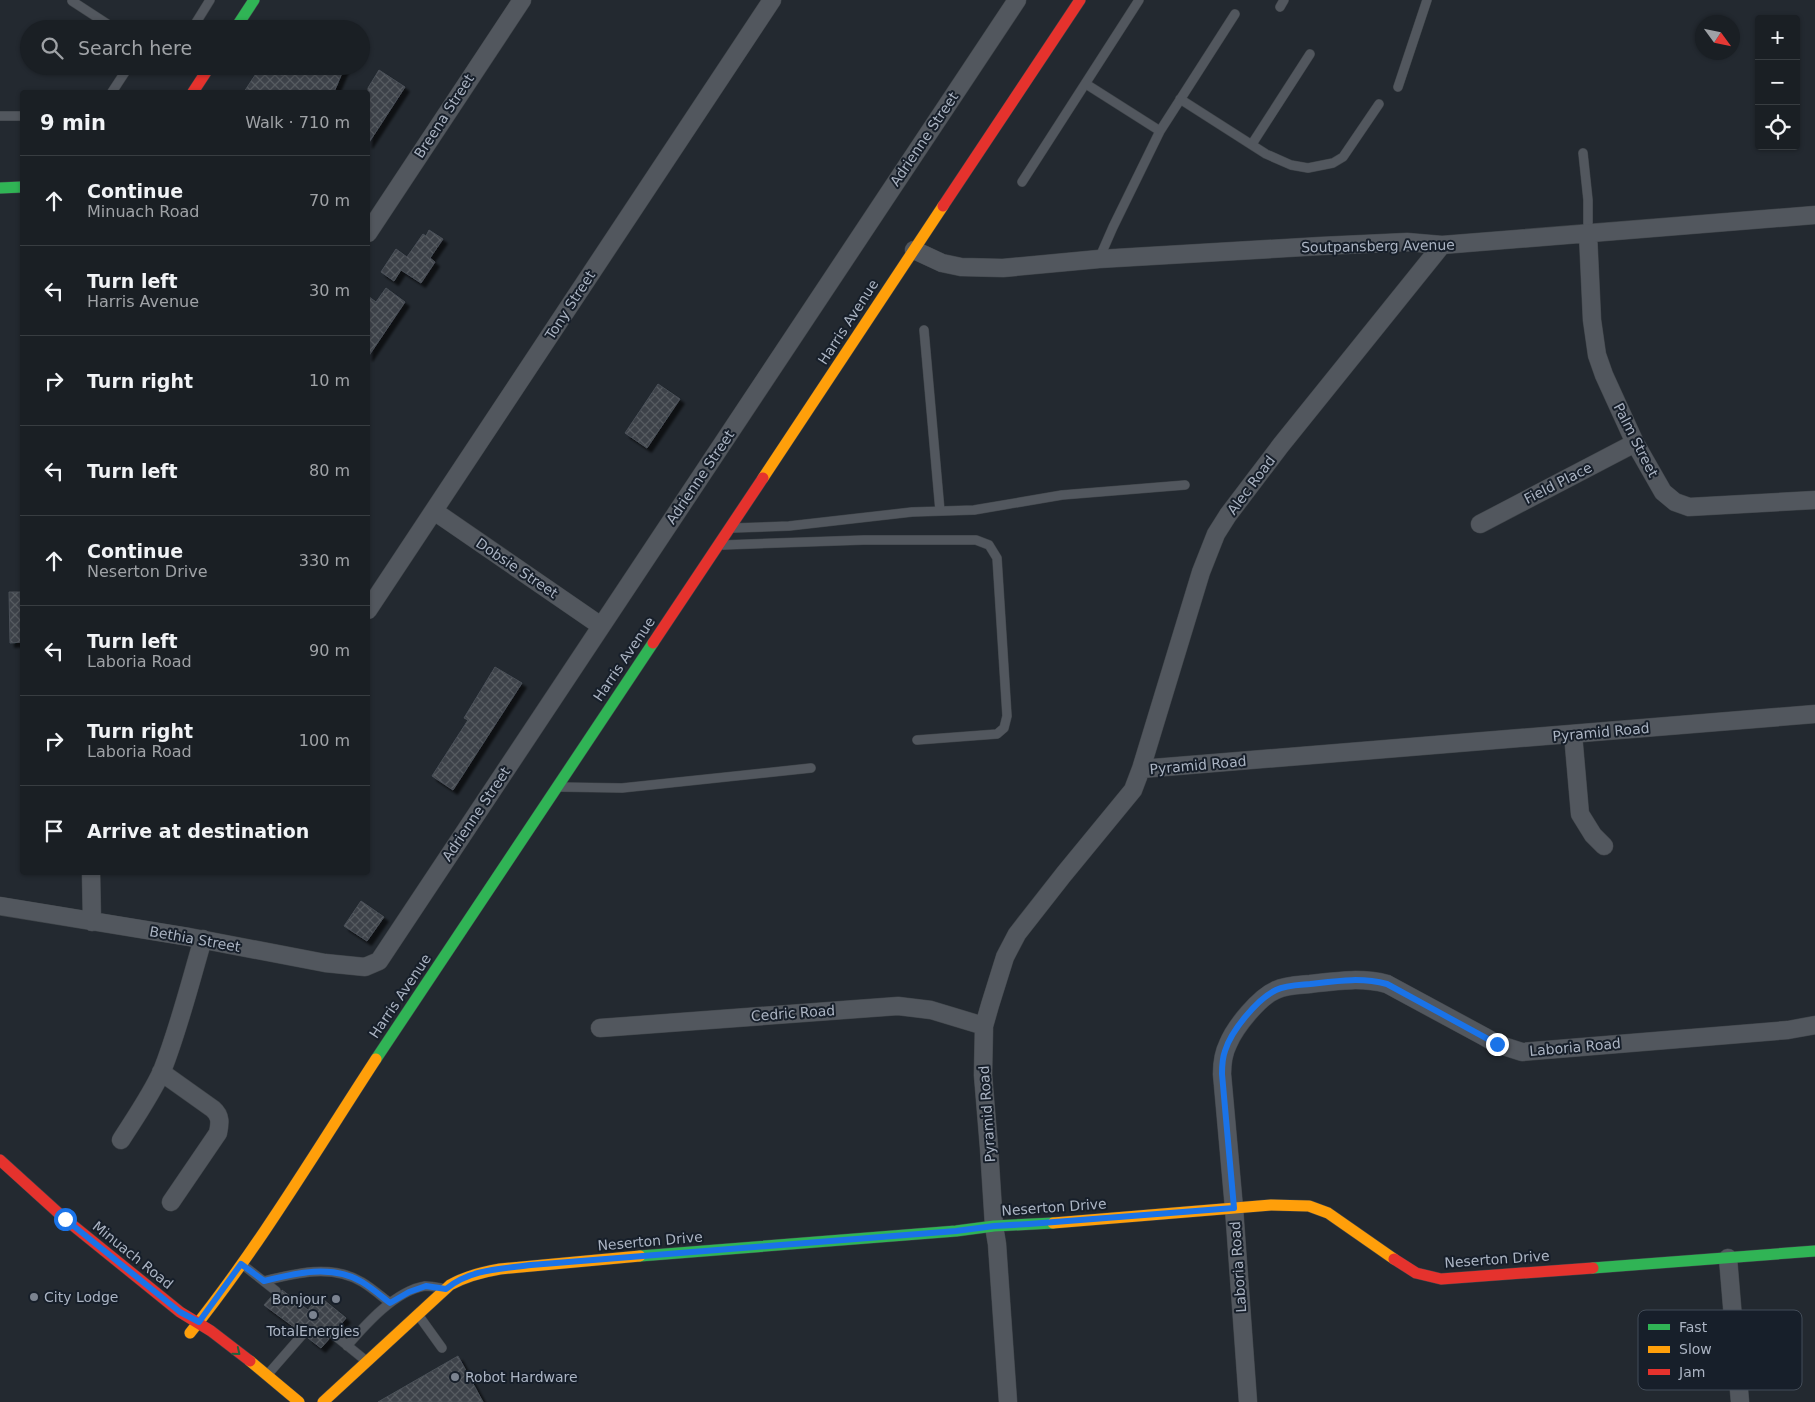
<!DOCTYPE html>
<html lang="en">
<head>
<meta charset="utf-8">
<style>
  body { margin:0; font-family:"DejaVu Sans",sans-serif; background:#272c31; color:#f1f3f6 }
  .controls { position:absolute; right:15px; top:15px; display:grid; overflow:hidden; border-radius:5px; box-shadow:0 1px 4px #0004 }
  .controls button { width:45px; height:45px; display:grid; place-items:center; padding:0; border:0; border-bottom:1px solid #383d41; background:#1a1f24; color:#f1f3f6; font:25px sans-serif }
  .compass { position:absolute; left:1695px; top:15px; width:45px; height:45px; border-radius:50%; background:#1a1f24; box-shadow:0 1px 4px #0004; rotate:123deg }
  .stop { position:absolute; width:15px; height:15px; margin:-11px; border:4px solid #1a73e8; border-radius:50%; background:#fff }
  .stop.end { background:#1a73e8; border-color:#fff; box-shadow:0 1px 5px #0008 }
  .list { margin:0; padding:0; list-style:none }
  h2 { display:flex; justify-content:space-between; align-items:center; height:65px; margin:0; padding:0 20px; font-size:21px }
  h2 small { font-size:16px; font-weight:400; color:#9fa2a6 }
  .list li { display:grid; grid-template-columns:32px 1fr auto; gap:15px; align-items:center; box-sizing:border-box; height:90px; padding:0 20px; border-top:1px solid #383d41 }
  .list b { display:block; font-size:19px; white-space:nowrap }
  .list p { margin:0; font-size:16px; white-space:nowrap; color:#9fa2a6 }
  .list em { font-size:16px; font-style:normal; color:#9fa2a6 }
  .icon { flex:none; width:28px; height:28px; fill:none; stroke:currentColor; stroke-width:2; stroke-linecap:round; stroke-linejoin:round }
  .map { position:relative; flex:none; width:1815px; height:1402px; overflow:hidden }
  .search { position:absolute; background:#1a1f24; box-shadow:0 1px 4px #0004; left:20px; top:20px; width:350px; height:55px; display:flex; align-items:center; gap:12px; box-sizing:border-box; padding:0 18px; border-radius:28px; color:#9fa2a6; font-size:19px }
  .panel { position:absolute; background:#1a1f24; box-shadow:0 1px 4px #0004; left:20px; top:90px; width:350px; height:785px; border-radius:5px }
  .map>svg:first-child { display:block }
  .building { fill:url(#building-cross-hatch); stroke:#4a5058; filter:url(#shadow) }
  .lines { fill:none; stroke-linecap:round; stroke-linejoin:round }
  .lane-casing { stroke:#3f4449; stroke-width:10 }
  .street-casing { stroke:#3f4449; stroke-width:19 }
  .fast-casing { stroke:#3f4449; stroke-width:12 }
  .slow-casing { stroke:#3f4449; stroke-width:12 }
  .jam-casing { stroke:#3f4449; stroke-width:12 }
  .lane { stroke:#52575e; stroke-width:9 }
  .street { stroke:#52575e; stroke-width:18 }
  .fast { stroke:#30b455; stroke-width:11 }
  .slow { stroke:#ff9f0a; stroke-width:11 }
  .jam { stroke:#e5322d; stroke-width:11 }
  .oneway { stroke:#22623d }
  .route { stroke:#1a73e8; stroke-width:6 }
  .poi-dot { fill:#7b8390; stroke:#171f2a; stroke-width:2 }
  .labels { text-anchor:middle; stroke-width:4; stroke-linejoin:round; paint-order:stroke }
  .street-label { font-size:14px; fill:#abb4c3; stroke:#171f2a }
  .poi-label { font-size:14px; fill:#abb4c3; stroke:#171f2a; text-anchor:start }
  .key { fill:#171f2a; stroke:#434c58; stroke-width:1 }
  .key-label { font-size:14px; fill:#abb4c3 }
</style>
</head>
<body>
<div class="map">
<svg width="1815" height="1402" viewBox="0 0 1815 1402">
  <defs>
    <pattern id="building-cross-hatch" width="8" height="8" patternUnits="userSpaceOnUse" patternTransform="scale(1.25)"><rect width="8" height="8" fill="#3d4248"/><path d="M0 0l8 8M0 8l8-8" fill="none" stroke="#565b61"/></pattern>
    <filter id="shadow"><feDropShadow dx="4.5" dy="4.5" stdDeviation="1" flood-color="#0009"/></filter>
  </defs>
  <rect width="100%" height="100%" fill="#232930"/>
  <path class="building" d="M261,66H268L282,76L286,66H345L334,92H244Z
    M379,70L405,87L368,144V88Z
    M429,230L443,239L430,258L435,262L421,283L401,270L394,281L381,272L396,249L407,257L423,234L426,236Z
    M386,288L405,302L368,357V296L376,302Z
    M658,384L680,399L647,448L625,433Z
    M9,592H22V642L10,643Z
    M495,667L522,683L453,790L432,776L468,720L464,718Z
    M361,901L384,917L367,941L344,926Z
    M282,1290L308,1310L319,1296L346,1318L337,1329L334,1328L328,1330L327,1334L329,1339L321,1348L308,1338L309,1332L307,1329L301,1328L298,1330L264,1305L272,1296L276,1297L281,1295Z
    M458,1356L483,1402H378Z"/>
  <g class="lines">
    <defs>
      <path id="lane" d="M72,1L115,29
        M1280,7L1284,0
        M192,29L210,0
        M1086,84L1160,131
        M1398,87L1427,0
        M112,92L129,66
        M1180,99L1266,154L1291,165L1308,168L1333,163L1343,157L1379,104
        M0,116H22
        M1252,144L1310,54
        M1583,153L1588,200V234
        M1022,182L1139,0
        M1099,259L1113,227L1160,131L1235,14
        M924,330L940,511
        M733,528L789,526L912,512L974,510L1062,495L1185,485
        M723,545L864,540H976L989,545L997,558L1007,716L1004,728L997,734L917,740
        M560,787L622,788L811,768
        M243,1265L276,1291
        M264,1281C296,1273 332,1264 362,1282C372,1288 381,1296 390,1303
        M419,1316L442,1348
        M333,1334L365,1360
        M347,1346C366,1324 395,1291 425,1286C430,1286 436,1287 441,1288
        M269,1373L303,1334"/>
      <path id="street" d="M368,233L522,0
        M1588,234L1592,320L1597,355L1604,375L1635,443L1663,492L1675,502L1689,507L1815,500
        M914,250L942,263L961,267L1003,268L1099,259L1321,246L1407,242L1442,245L1815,215
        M434,511L601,626
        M1480,524L1635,443
        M368,610L772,0
        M1573,734L1580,814L1593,835L1604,846
        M1141,769L1201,572L1216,534L1228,515L1281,445L1442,245
        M91,872L92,922
        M0,906L189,937L325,963L365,967L379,961L1017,0
        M600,1028L898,1006L931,1010L984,1026
        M161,1072L213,1109C221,1116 220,1123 218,1133L171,1202
        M121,1140C135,1118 151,1095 162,1071C179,1028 190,983 203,939
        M1728,1258L1740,1402
        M1008,1402L997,1244L994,1226L989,1148L983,1075L984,1026L990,1005L1005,957L1017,934L1064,874L1133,790L1141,769L1815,714
        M1248,1402L1234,1208L1222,1074C1222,1063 1223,1054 1228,1044C1235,1027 1259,997 1276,990C1286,985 1299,985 1310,984C1336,981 1361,977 1387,984L1485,1037L1497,1044L1522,1052L1788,1030L1815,1025"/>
      <path id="fast" d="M235,29L254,0
        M0,188L22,187
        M376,1059L653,643
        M640,1256L956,1231L994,1226L1053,1223
        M1593,1268L1815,1251"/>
      <path id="slow" d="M763,478L943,206
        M1053,1223L1271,1205L1309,1206L1328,1213L1394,1259
        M190,1333C259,1247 316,1151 376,1059
        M250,1361L299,1402
        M323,1402L450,1285C466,1276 482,1272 500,1269L640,1256"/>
      <path id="jam" d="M193,92L210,66
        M943,206L1080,0
        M653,643L763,478
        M0,1160L65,1219L180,1312L211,1331L250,1361
        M1394,1259L1416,1273L1441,1279L1593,1268"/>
    </defs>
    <use href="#lane" class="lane-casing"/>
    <use href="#street" class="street-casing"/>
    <use href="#fast" class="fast-casing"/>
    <use href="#slow" class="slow-casing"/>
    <use href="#jam" class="jam-casing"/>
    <use href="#lane" class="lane"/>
    <use href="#street" class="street"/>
    <use href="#fast" class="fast"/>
    <use href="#slow" class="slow"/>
    <use href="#jam" class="jam"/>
  </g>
  <defs><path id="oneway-chevron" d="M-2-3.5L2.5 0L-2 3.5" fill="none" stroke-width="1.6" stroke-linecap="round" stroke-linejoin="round" transform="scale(1.25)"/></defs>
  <use class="oneway" href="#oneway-chevron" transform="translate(237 1352) rotate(39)"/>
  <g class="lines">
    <path class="route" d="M65,1219L180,1312L199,1322L241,1264L264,1281C296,1273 332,1264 362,1282C372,1288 381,1296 390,1303L409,1292L426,1286L446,1289C470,1269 501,1269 531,1265L956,1231L994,1226L1029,1224L1234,1208L1222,1074C1222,1066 1222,1059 1225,1051C1231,1031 1257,999 1276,990C1286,985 1299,985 1310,984C1336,981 1361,977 1387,984L1497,1044"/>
  </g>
  <g class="poi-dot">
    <circle cx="34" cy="1297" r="5"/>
    <circle cx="336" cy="1299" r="5"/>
    <circle cx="313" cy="1315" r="5"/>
    <circle cx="455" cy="1377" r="5"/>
  </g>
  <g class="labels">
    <g class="street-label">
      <text transform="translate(444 116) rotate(-57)" y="5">Breena Street</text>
      <text transform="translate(924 139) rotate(-56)" y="5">Adrienne Street</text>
      <text transform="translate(1378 246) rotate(-1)" y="5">Soutpansberg Avenue</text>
      <text transform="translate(570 305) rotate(-57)" y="5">Tony Street</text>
      <text transform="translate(848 322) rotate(-57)" y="5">Harris Avenue</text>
      <text transform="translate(1636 440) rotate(63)" y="5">Palm Street</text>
      <text transform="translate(700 477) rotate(-56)" y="5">Adrienne Street</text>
      <text transform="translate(1558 483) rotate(-27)" y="5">Field Place</text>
      <text transform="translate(1251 485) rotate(-53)" y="5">Alec Road</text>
      <text transform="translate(517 568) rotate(34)" y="5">Dobsie Street</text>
      <text transform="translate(624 659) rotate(-56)" y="5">Harris Avenue</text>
      <text transform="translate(1601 732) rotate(-5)" y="5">Pyramid Road</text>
      <text transform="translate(1198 765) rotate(-5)" y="5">Pyramid Road</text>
      <text transform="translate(476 814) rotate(-56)" y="5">Adrienne Street</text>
      <text transform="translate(195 939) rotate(10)" y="5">Bethia Street</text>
      <text transform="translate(400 996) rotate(-56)" y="5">Harris Avenue</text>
      <text transform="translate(793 1013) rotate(-4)" y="5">Cedric Road</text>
      <text transform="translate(1575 1047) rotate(-5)" y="5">Laboria Road</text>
      <text transform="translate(987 1114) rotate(-94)" y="5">Pyramid Road</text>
      <text transform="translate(1054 1207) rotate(-4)" y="5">Neserton Drive</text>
      <text transform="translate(650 1241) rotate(-5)" y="5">Neserton Drive</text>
      <text transform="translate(133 1255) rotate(39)" y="5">Minuach Road</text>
      <text transform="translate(1497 1259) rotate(-4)" y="5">Neserton Drive</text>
      <text transform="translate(1238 1267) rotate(-94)" y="5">Laboria Road</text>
    </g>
    <g class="poi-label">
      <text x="44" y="1302">City Lodge</text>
      <text x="326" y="1304" text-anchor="end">Bonjour</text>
      <text x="313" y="1336" text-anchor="middle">TotalEnergies</text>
      <text x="465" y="1382">Robot Hardware</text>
    </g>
  </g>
  <rect x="1638" y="1310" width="164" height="80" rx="8" class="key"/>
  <rect x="1648" y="1324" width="22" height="6" fill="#30b455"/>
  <rect x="1648" y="1346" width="22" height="7" fill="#ff9f0a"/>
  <rect x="1648" y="1369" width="22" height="6" fill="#e5322d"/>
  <g class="key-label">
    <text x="1679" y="1332">Fast</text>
    <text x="1679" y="1354">Slow</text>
    <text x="1679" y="1377">Jam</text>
  </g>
</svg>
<div class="controls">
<button>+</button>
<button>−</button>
<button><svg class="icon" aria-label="locate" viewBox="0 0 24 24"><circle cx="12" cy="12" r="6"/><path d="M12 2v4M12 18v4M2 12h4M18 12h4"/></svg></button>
</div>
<svg class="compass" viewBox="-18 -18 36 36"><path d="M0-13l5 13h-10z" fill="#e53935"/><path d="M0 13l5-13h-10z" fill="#9fa2a6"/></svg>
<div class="stop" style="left:65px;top:1219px"></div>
<div class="stop end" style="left:1497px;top:1044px"></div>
<div class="search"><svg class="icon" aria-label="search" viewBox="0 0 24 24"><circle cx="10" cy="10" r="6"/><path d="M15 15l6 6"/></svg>Search here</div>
<section class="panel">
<h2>9 min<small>Walk · 710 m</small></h2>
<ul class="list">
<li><svg class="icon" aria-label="ahead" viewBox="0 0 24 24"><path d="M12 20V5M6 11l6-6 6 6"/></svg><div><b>Continue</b><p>Minuach Road</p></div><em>70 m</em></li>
<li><svg class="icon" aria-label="left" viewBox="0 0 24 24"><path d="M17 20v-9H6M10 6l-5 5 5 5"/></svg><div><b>Turn left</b><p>Harris Avenue</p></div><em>30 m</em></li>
<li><svg class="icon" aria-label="right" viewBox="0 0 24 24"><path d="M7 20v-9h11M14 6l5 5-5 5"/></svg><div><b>Turn right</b></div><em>10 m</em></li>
<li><svg class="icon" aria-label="left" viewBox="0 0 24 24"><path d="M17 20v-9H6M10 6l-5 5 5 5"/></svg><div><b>Turn left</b></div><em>80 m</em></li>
<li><svg class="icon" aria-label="ahead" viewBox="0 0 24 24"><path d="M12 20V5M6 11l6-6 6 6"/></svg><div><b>Continue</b><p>Neserton Drive</p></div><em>330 m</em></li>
<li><svg class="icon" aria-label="left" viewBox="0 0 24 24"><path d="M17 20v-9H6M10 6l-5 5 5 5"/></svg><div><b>Turn left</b><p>Laboria Road</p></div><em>90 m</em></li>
<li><svg class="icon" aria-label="right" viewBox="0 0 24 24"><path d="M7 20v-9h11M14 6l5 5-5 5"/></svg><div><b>Turn right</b><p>Laboria Road</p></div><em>100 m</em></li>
<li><svg class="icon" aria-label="arrive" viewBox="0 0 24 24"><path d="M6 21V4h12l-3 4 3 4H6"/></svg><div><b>Arrive at destination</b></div></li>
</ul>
</section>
</div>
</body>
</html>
